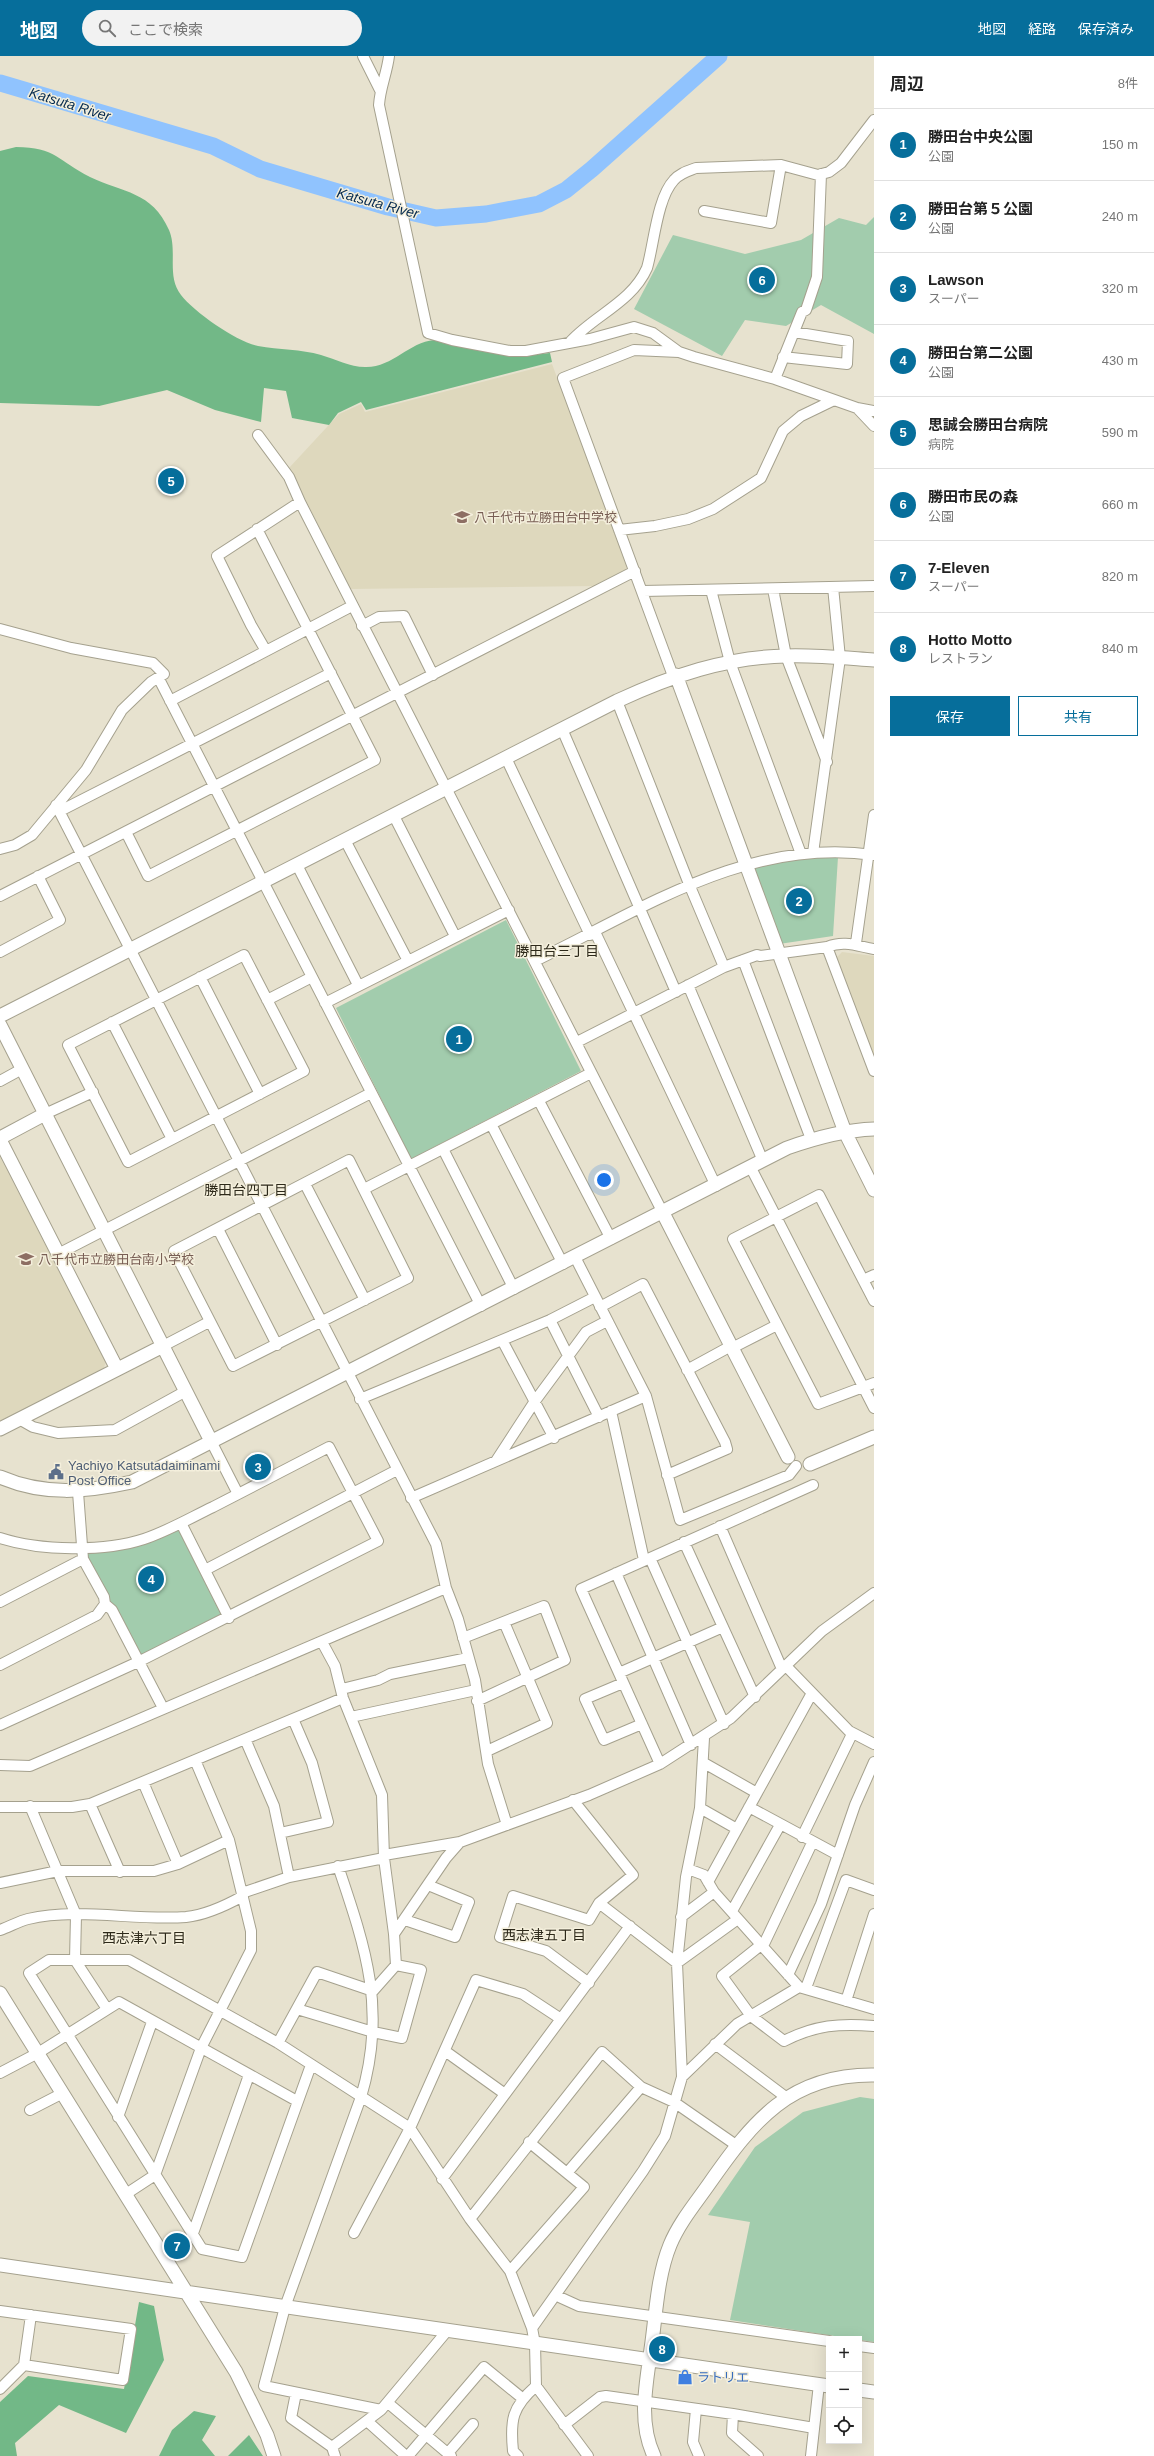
<!DOCTYPE html>
<html lang="ja">
<head>
<meta charset="utf-8">
<style>
  body { margin:0; font-family:Helvetica,"Noto Sans JP",sans-serif; background:#f2f2f2; color:#222 }
  .controls { position:absolute; right:12px; bottom:12px; display:grid; overflow:hidden; border-radius:0px; box-shadow:0 4px 16px #0002 }
  .controls button { width:36px; height:36px; display:grid; place-items:center; padding:0; border:0; border-bottom:1px solid #e0e0e0; background:#fff; color:#222; font:20px sans-serif }
  .you { position:absolute; left:604px; top:1124px; width:14px; height:14px; margin:-10px; border:3px solid #fff; border-radius:50%; background:#1a73e8; box-shadow:0 0 0 6px #1a73e833 }
  .badge { display:grid; place-items:center; width:26px; height:26px; border-radius:50%; background:#066e9b; color:#fff; font-size:13px; font-weight:700 }
  .pin { position:absolute; translate:-50% -50%; border:2px solid #fff; box-shadow:0 1px 4px #0006 }
  .list { margin:0; padding:0; list-style:none }
  h2 { display:flex; justify-content:space-between; align-items:center; height:52px; margin:0; padding:0 16px; font-size:17px }
  h2 small { font-size:13px; font-weight:400; color:#767676 }
  .list li { display:grid; grid-template-columns:26px 1fr auto; gap:12px; align-items:center; box-sizing:border-box; height:72px; padding:0 16px; border-top:1px solid #e0e0e0 }
  .list b { display:block; font-size:15px; white-space:nowrap }
  .list p { margin:0; font-size:13px; white-space:nowrap; color:#767676 }
  .list em { font-size:13px; font-style:normal; color:#767676 }
  .actions { display:flex; gap:8px; padding:12px 16px }
  .actions a { flex:1; padding:9px 0; border:1px solid #066e9b; border-radius:0px; text-align:center; font-size:14px; color:#066e9b }
  .actions .main { background:#066e9b; color:#fff }
  .icon { flex:none; width:22px; height:22px; fill:none; stroke:currentColor; stroke-width:2; stroke-linecap:round; stroke-linejoin:round }
  .map { position:relative; flex:none; width:874px; height:2400px; overflow:hidden }
  header { display:flex; align-items:center; gap:24px; box-sizing:border-box; height:56px; padding:0 20px; background:#066e9b; color:#fff }
  header strong { font-size:19px }
  nav { display:flex; gap:22px; margin-inline-start:auto; font-size:14px }
  .search { width:280px; height:36px; background:#f2f2f2; display:flex; align-items:center; gap:10px; box-sizing:border-box; padding:0 14px; border-radius:22px; color:#767676; font-size:15px }
  main { display:flex }
  aside { flex:1; background:#fff }
  .map>svg:first-child { display:block }
  .built { fill:#ded8bd }
  .green { fill:#a2ccad }
  .forest { fill:#72b887 }
  .lines { fill:none; stroke-linecap:round; stroke-linejoin:round }
  .river { stroke:#90c3fe; stroke-width:17 }
  .minor-casing { stroke:#a5a18e; stroke-width:12 }
  .tertiary-casing { stroke:#a5a18e; stroke-width:15 }
  .minor { stroke:#fff; stroke-width:10 }
  .tertiary { stroke:#fff; stroke-width:13 }
  .labels { text-anchor:middle; stroke-width:3; stroke-linejoin:round; paint-order:stroke }
  .education-label { font-size:13px; fill:#785e54; stroke:#f4efdc; text-anchor:start }
  .service-label { font-size:13px; fill:#4e5e75; stroke:#f4efdc; text-anchor:start }
  .shop-label { font-size:13px; fill:#366cbe; stroke:#f4efdc; text-anchor:start }
  .water-label { font-size:14px; font-style:italic; fill:#052a4f; stroke:#f4efdc }
  .neighbourhood-label { font-size:14px; fill:#2d291a; stroke:#f4efdc }
</style>
</head>
<body>
<header>
<strong>地図</strong>
<div class="search"><svg class="icon" aria-label="search" viewBox="0 0 24 24"><circle cx="10" cy="10" r="6"/><path d="M15 15l6 6"/></svg>ここで検索</div>
<nav><a>地図</a><a>経路</a><a>保存済み</a></nav>
</header>
<main>
<div class="map">
<svg width="874" height="2400" viewBox="0 0 874 2400">
  <rect width="100%" height="100%" fill="#e7e2cf"/>
  <path class="built" d="M552,308L627,510L625,516L597,530L351,533L289,412L339,358L361,348L365,356Z
    M842,896L874,900V1002L836,902Z
    M0,1101L106,1306L103,1314L0,1365Z"/>
  <path class="green" d="M874,161V278L821,249L786,270L745,264L722,300L634,253L673,179L745,198L801,184L839,162L866,169Z
    M802,800L838,801L833,880L779,888L748,811Z
    M506,864L581,1015L411,1103L336,952Z
    M179,1470L223,1560L141,1601C125,1575 87,1524 86,1495Z
    M860,2041L874,2043V2286L730,2264L750,2166L708,2159L755,2091L803,2056Z"/>
  <path class="forest" d="M16,91C56,91 58,105 90,121C123,137 152,135 169,174C178,195 166,220 181,239C194,256 237,286 258,290C279,294 301,293 321,299C335,303 350,311 365,311C392,312 409,286 434,284L530,299L550,297L552,306L366,354L361,346L338,357L329,369L292,362L286,335L264,332L261,366L215,354L167,334L99,350L0,347V95Z
    M139,2246L154,2250L164,2304L126,2377L59,2349L15,2387L17,2400H0V2346L28,2320L124,2333Z
    M194,2355L216,2360L202,2384L215,2400H159L172,2374Z
    M249,2379L263,2400H228Z"/>
  <g class="lines">
    <path class="river" d="M0,27L213,90L260,113L388,151L436,162L486,158L539,148L566,134L592,113L719,0"/>
    <defs>
      <path id="minor" d="M363,0L380,34
        M389,0C387,17 380,32 379,49L428,277L452,284L510,295H526L590,283L634,271L653,277L679,296L694,301L775,323L857,352L874,355
        M704,155L771,167L781,109
        M571,285C595,259 632,246 647,212C654,188 657,142 674,124C680,117 688,115 696,112L781,109L818,119L829,116L841,107L874,64
        M783,301L847,308L848,285L794,276
        M775,323L802,256L806,254L817,221L821,118
        M857,352L874,370
        M258,379L289,421L300,446
        M619,474L655,470L688,463L713,453L761,422L783,375L801,360L834,344
        M773,533L786,600L827,706
        M711,534L730,606L801,798
        M643,535L874,530
        M362,570L379,561L404,560L433,619
        M0,573L71,592L153,607L164,618L151,626L122,654L86,714L32,779L15,789L0,793
        M266,595L352,550
        M673,620L563,322L634,294L679,296
        M159,623L481,1250
        M170,645L266,595L251,569L217,500L300,446L663,1157
        M617,645L689,828L724,911
        M562,673L676,936
        M506,702L590,879
        M56,749L436,1488L446,1532L458,1563L475,1624L488,1708L507,1769
        M60,755L331,617
        M394,760L455,880
        M126,776L148,820L375,704L257,473
        M345,784L408,905
        M813,797L840,602L833,531
        M297,809L358,929
        M0,840L635,515
        M595,876L716,1130
        M856,887L874,759
        M827,891L874,1015
        M0,896L60,864L38,820
        M244,899L304,1015L128,1106L68,989Z
        M743,904L811,1083
        M535,905C643,853 748,781 874,799
        M200,921L260,1038
        M688,929L763,1105
        M267,944L312,921
        M325,947L509,854
        M112,966L172,1083
        M577,986L724,911L757,899L760,900L827,891C844,884 857,890 874,893
        M0,1025L22,1013
        M539,1045L611,1183
        M45,1058L93,1036
        M491,1068L563,1208
        M443,1093L514,1233
        M349,1104L408,1222L233,1310L174,1195Z
        M751,1112L874,1352
        M305,1128L365,1244
        M364,1133L591,1017
        M218,1173L277,1289
        M58,1198L371,1037
        M575,1201L646,1340L680,1464L789,1419L796,1410
        M863,1224L874,1219
        M874,1245L819,1139L733,1183L818,1348L874,1327
        M600,1251L643,1228L725,1386L727,1393L667,1419
        M550,1264L599,1361
        M502,1284L554,1382
        M163,1290L209,1266
        M732,1292L777,1269
        M687,1314L731,1290
        M360,1343L550,1264L595,1241
        M611,1355L644,1504
        M19,1363L33,1371L58,1377L115,1374L186,1335
        M212,1387L238,1438
        M496,1405L535,1345L586,1276L607,1265
        M78,1436L83,1503L104,1541L105,1548L112,1554L163,1652
        M411,1442L646,1340
        M181,1467L229,1562
        M720,1470L782,1613
        M0,1482C40,1495 104,1496 144,1483C168,1475 190,1462 213,1451C252,1431 290,1411 329,1391L378,1485L138,1606L0,1669
        M684,1486L755,1641
        M650,1502L724,1668
        M205,1514L397,1414
        M616,1517L691,1689
        M0,1546L83,1503
        M463,1582L544,1550L565,1604L477,1645
        M322,1586L335,1610L343,1642L382,1739L384,1802L394,1878
        M0,1609L97,1559L105,1548
        M785,1609L849,1675L874,1688
        M619,1617L723,1571
        M623,1627L585,1643L604,1684L642,1668
        M342,1633L378,1624L390,1618L468,1602
        M351,1661L476,1634
        M245,1683L274,1750L289,1821
        M487,1695L547,1667L504,1566
        M704,1707L757,1737
        M660,1708L581,1533L813,1429
        M0,1709L30,1710L446,1532
        M143,1726L178,1808
        M573,1744L633,1819L599,1847L589,1864L513,1840L500,1881L546,1895L589,1927
        M90,1748L120,1816
        M30,1750L76,1859L75,1904L107,1953
        M0,1751H72L90,1748L343,1642
        M749,1751L838,1799
        M700,1752L737,1773
        M280,1777L328,1766L312,1707L293,1663
        M802,1781L852,1678
        M384,1799L460,1786L589,1739L660,1708L731,1662L822,1575L874,1537
        M338,1810C366,1893 387,1954 361,2041L285,2251L264,2330L381,2354L447,2275
        M688,1813L704,1819L714,1836L799,1931
        M708,1826L812,1637
        M0,1827L58,1815H154L178,1808L229,1784
        M242,1837L289,1821L384,1802
        M599,1847L677,1907L738,1863
        M732,1855L780,1769
        M681,1861L714,1836
        M405,1864L455,1881L469,1846L428,1829
        M0,1874C9,1871 19,1865 28,1863C79,1851 134,1865 186,1861C206,1859 225,1850 243,1840
        M761,1889L722,1920L751,1960L784,1985C815,1969 840,1967 874,1970
        M763,1890L812,1787
        M788,1919L821,1848L855,1749L874,1706
        M806,1932L846,1824L874,1834
        M846,1945L874,1858
        M297,1953L373,1976L402,1982L421,1914L396,1909
        M278,1987L317,1916L373,1935L396,1909L394,1878L446,1802L460,1786
        M715,1988L787,2042
        M445,1995L505,2038
        M311,2009L242,2201L202,2193L29,1917L49,1904H129L278,1987L410,2072L470,2163L510,2215L532,2272L535,2288L536,2330C512,2351 510,2364 513,2395L518,2400
        M0,2017L38,1997L119,1946L297,2045
        M682,2021L737,1968L799,1931L874,1953
        M30,2054L63,2037
        M118,2061L152,1966
        M567,2117L641,2031
        M442,2123L630,1870
        M126,2138L155,2119L201,1992L251,1894V1875L229,1784L195,1704
        M470,2163L602,1996L641,2031L674,2046L736,2089
        M354,2177L410,2072L476,1924L523,1938L561,1963
        M192,2180L249,2019
        M510,2215L584,2131L529,2086
        M557,2240L579,2250L829,2285
        M0,2255L131,2273L123,2324L24,2309L0,2333
        M532,2272L643,2115L665,2080L682,2021L677,1907L686,1821L700,1752L704,1682
        M859,2290L874,2292
        M24,2309L31,2259
        M536,2330L588,2400
        M296,2337L291,2362L332,2391L335,2400
        M388,2347L451,2400
        M696,2353L693,2386L699,2400
        M733,2358L732,2377L758,2400
        M367,2365L406,2400
        M564,2369L600,2341L606,2340L733,2358L814,2372
        M332,2391L381,2354
        M448,2397L473,2368
        M408,2400L484,2311L522,2342
        M811,2400L819,2328"/>
      <path id="tertiary" d="M676,619L845,1076L874,1134
        M0,960L617,645C671,620 726,601 786,600C815,599 845,602 874,604
        M0,969L212,1387
        M0,1082L45,1058
        M0,1084L117,1313
        M663,1157L788,1401
        M0,1373L163,1290
        M810,1408L874,1381
        M0,1421C44,1440 86,1436 132,1426L787,1092C815,1082 844,1074 874,1073
        M0,1937L236,2316L267,2379L274,2400
        M0,2209L829,2330
        M859,2334L874,2336
        M654,2400C638,2366 646,2329 651,2293C656,2259 657,2221 670,2189C679,2167 695,2148 709,2128C753,2065 790,2018 874,2019"/>
    </defs>
    <use href="#minor" class="minor-casing"/>
    <use href="#tertiary" class="tertiary-casing"/>
    <use href="#minor" class="minor"/>
    <use href="#tertiary" class="tertiary"/>
  </g>
  <defs>
    <symbol id="school-bare" viewBox="-9 -9 18 18"><path d="M0-5L7-2L0 1L-7-2ZM-4 1L0 2.5L4 1V4Q0 6-4 4Z" fill="#8d6e63" stroke="#f4efdc" stroke-width="2.5" paint-order="stroke"/></symbol>
    <symbol id="civic-bare" viewBox="-9 -9 18 18"><path d="M-.6-6.5H3V-4.5H.6V-3L4-1V1h2V6H-6V1h2V-1L-.6-3ZM-1.2 2.5V6h2.4V2.5Z" fill="#5c6f8a" stroke="#f4efdc" stroke-width="2.5" paint-order="stroke"/></symbol>
    <symbol id="shop-bare" viewBox="-9 -9 18 18"><path d="M-5-2.5h2.3a2.7 3.5 0 0 1 5.4 0H5L5.5 6h-11ZM-1.5-2.5h3a1.5 2.3 0 0 0-3 0Z" fill="#3f7fe0" stroke="#f4efdc" stroke-width="2.5" paint-order="stroke"/></symbol>
  </defs>
  <g fill-rule="evenodd">
    <use href="#school-bare" x="451" y="450" width="22" height="22"/>
    <use href="#school-bare" x="15" y="1192" width="22" height="22"/>
    <use href="#civic-bare" x="45" y="1405" width="22" height="22"/>
    <use href="#shop-bare" x="674" y="2310" width="22" height="22"/>
  </g>
  <g class="labels">
    <g class="education-label">
      <text x="474" y="466">八千代市立勝田台中学校</text>
      <text x="38" y="1208">八千代市立勝田台南小学校</text>
    </g>
    <g class="service-label">
      <text x="68" y="1414">Yachiyo Katsutadaiminami<tspan x="68" dy="15">Post Office</tspan></text>
    </g>
    <g class="shop-label">
      <text x="697" y="2326">ラトリエ</text>
    </g>
    <g class="water-label">
      <text transform="translate(70 48) rotate(17)" y="5">Katsuta River</text>
      <text transform="translate(378 147) rotate(15)" y="5">Katsuta River</text>
    </g>
    <g class="neighbourhood-label">
      <text x="557" y="900">勝田台三丁目</text>
      <text x="246" y="1139">勝田台四丁目</text>
      <text x="544" y="1884">西志津五丁目</text>
      <text x="144" y="1887">西志津六丁目</text>
    </g>
  </g>
</svg>
<div class="controls">
<button>+</button>
<button>−</button>
<button><svg class="icon" aria-label="locate" viewBox="0 0 24 24"><circle cx="12" cy="12" r="6"/><path d="M12 2v4M12 18v4M2 12h4M18 12h4"/></svg></button>
</div>
<div class="you"></div>
<div class="pin badge" style="left:459px;top:983px">1</div>
<div class="pin badge" style="left:799px;top:845px">2</div>
<div class="pin badge" style="left:258px;top:1411px">3</div>
<div class="pin badge" style="left:151px;top:1523px">4</div>
<div class="pin badge" style="left:171px;top:425px">5</div>
<div class="pin badge" style="left:762px;top:224px">6</div>
<div class="pin badge" style="left:177px;top:2190px">7</div>
<div class="pin badge" style="left:662px;top:2293px">8</div>
</div>
<aside>
<h2>周辺<small>8件</small></h2>
<ul class="list">
<li><span class="badge">1</span><div><b>勝田台中央公園</b><p>公園</p></div><em>150 m</em></li>
<li><span class="badge">2</span><div><b>勝田台第５公園</b><p>公園</p></div><em>240 m</em></li>
<li><span class="badge">3</span><div><b>Lawson</b><p>スーパー</p></div><em>320 m</em></li>
<li><span class="badge">4</span><div><b>勝田台第二公園</b><p>公園</p></div><em>430 m</em></li>
<li><span class="badge">5</span><div><b>思誠会勝田台病院</b><p>病院</p></div><em>590 m</em></li>
<li><span class="badge">6</span><div><b>勝田市民の森</b><p>公園</p></div><em>660 m</em></li>
<li><span class="badge">7</span><div><b>7-Eleven</b><p>スーパー</p></div><em>820 m</em></li>
<li><span class="badge">8</span><div><b>Hotto Motto</b><p>レストラン</p></div><em>840 m</em></li>
</ul>
<div class="actions"><a class="main">保存</a><a>共有</a></div>
</aside>
</main>
</body>
</html>
